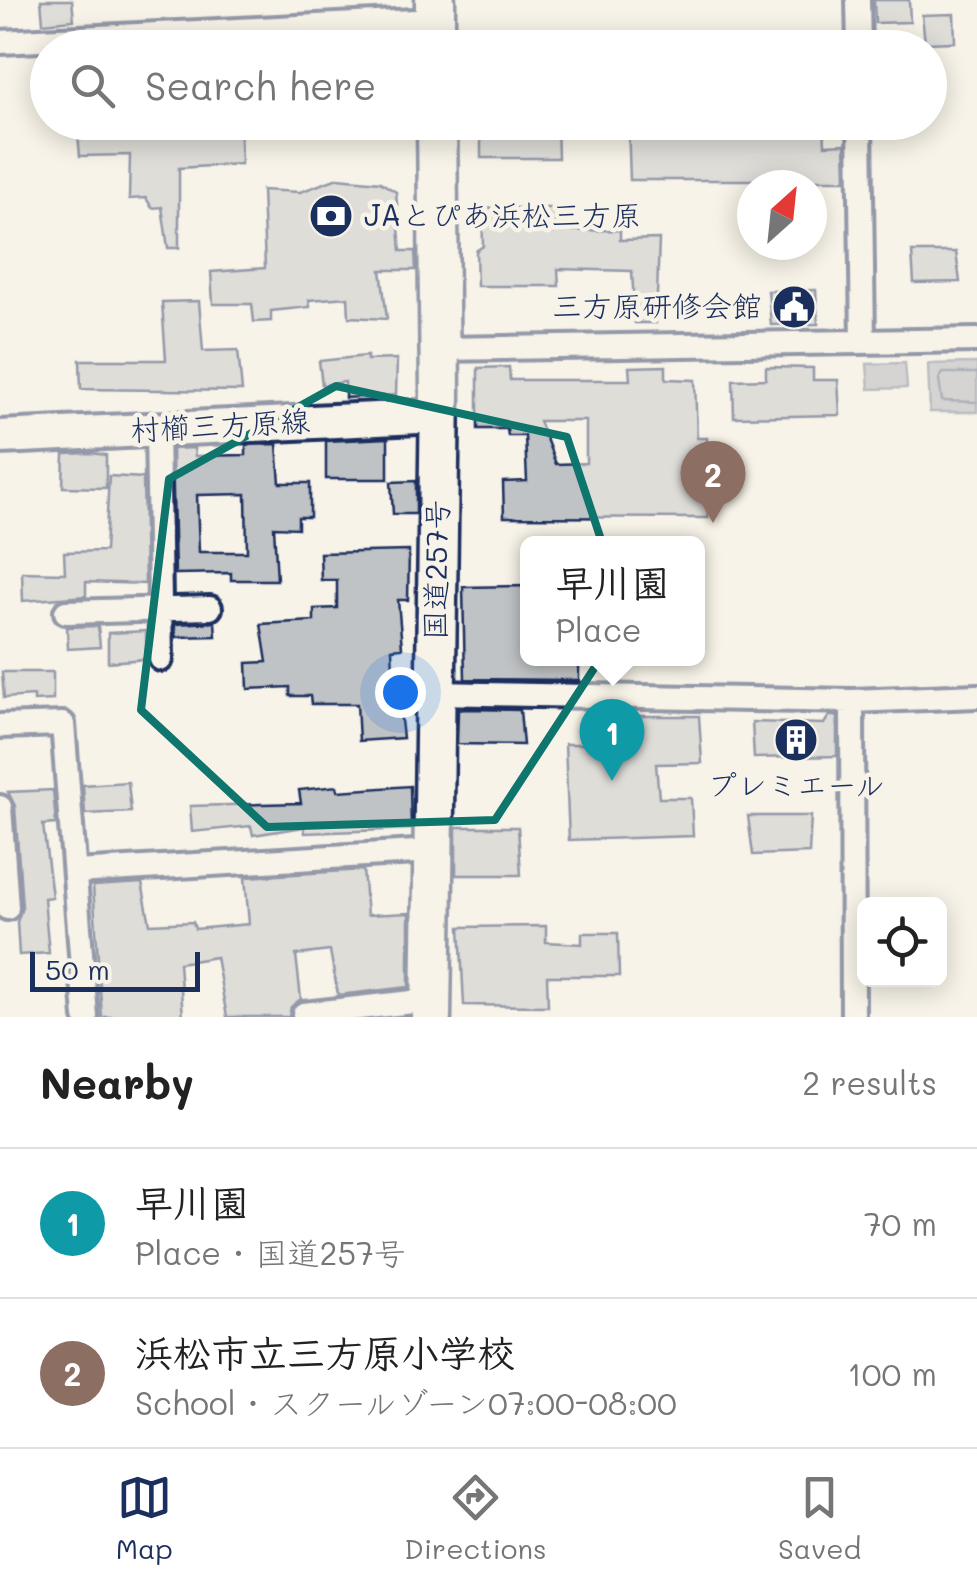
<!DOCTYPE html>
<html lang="en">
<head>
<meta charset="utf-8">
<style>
  body { margin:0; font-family:Mali,"Klee One",sans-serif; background:#f6f6f6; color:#222 }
  .controls { position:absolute; right:30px; bottom:30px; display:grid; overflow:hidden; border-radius:15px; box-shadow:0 5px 25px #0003 }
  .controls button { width:90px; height:90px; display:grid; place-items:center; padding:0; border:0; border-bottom:2px solid #e0e0e0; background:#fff; color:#222; font:50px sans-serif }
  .compass { position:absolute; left:737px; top:170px; width:90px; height:90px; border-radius:50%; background:#fff; box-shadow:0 5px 25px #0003; rotate:27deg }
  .scale { position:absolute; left:30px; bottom:25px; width:170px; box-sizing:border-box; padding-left:10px; border:5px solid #1b2f5e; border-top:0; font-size:28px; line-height:35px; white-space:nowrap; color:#1b2f5e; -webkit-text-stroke:8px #f7f3e8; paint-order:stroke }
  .you { position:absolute; left:400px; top:692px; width:35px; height:35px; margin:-25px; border:8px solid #fff; border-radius:50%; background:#1a73e8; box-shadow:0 0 0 15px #1a73e833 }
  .badge { display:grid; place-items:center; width:65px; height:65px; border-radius:50%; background:#1b2f5e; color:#fff; font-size:32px; font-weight:700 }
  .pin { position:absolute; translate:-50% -82px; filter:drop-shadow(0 2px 5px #0008) }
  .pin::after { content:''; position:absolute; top:52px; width:35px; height:30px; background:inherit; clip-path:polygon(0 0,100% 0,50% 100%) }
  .popup { position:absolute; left:520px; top:536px; width:185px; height:130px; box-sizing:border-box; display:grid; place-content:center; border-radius:15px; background:#fff; filter:drop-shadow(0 2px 8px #0005); font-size:32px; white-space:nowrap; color:#767676 }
  .popup b { font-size:38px; color:#222 }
  .popup::after { content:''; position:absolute; left:50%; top:100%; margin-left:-20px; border:20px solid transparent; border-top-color:#fff }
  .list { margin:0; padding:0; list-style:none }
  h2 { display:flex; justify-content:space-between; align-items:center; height:130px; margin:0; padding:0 40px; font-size:42px }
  h2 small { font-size:32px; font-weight:400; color:#767676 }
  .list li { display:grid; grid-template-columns:65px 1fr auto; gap:30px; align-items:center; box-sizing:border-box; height:150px; padding:0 40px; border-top:2px solid #e0e0e0 }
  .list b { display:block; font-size:38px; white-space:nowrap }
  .list p { margin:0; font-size:32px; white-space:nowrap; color:#767676 }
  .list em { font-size:32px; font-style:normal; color:#767676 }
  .icon { flex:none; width:55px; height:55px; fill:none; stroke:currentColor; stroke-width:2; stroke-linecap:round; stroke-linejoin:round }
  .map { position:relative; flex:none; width:977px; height:1017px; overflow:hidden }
  .search { position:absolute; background:#fff; box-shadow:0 5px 25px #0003; left:30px; right:30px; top:30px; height:110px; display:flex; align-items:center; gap:25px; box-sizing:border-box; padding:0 35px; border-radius:55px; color:#767676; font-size:38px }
  .sheet { height:430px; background:#fff }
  nav { display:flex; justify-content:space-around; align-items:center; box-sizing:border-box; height:140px; border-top:2px solid #e0e0e0; background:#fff; font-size:28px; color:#767676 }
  nav a { display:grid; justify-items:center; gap:5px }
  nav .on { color:#1b2f5e }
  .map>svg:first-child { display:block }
  .water { fill:#acb0b9; stroke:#727c95; stroke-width:2.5 }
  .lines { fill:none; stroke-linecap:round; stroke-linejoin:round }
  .shore { stroke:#556382; stroke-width:2.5 }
  .building { fill:#c0c3c5; stroke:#1b2f5e; stroke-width:2.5; fill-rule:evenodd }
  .minor-casing { stroke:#1b2f5e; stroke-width:30 }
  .secondary-casing { stroke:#1b2f5e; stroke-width:40 }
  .trunk-casing { stroke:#1b2f5e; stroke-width:45 }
  .minor { stroke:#f7f3e8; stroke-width:22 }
  .secondary { stroke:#f7f3e8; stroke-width:32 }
  .trunk { stroke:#f7f3e8; stroke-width:38 }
  .marked { fill:none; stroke:#0f766e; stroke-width:8; stroke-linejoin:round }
  .labels { text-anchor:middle; stroke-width:9; stroke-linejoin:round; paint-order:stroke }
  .poi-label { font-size:30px; fill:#1b2f5e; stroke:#f7f3e8; text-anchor:start }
  .street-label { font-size:30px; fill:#1b2f5e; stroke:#f7f3e8 }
</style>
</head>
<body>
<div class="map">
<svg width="977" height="1017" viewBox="0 0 977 1017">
  <rect width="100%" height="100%" fill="#f7f3e8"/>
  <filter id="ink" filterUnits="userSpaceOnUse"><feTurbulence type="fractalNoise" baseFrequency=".01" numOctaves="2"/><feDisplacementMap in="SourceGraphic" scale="20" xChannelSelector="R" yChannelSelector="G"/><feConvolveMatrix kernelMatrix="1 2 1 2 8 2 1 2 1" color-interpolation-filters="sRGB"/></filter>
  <g filter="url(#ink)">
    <path class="water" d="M905,363L907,388L869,389L867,364Z
      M977,363V412H930L928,364Z"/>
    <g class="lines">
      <path class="shore" d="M977,373H943L939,379L942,401L977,402"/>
    </g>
    <path class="building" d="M41,0H72L74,20L43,23Z
      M874,0H909L910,22L875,23Z
      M954,14L955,42L925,43L922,15Z
      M77,122H240L241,164L179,168V248H168L162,207L152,208L146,198L129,199L130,155L80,156Z
      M481,122H557L558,158H481Z
      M628,122H824L825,145L845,144L846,180H630Z
      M338,178L380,182L396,192L401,251H415L416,270H381L387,319L349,317L348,297L309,300L310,307L271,311V321L254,322L252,304H213L211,272L265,268L262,190L300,192Z
      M482,208H555L556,231L620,230V240L659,239L656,323H635L632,271L558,269L559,286H477L476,251L483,246Z
      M912,252H956L960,282L914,283Z
      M816,290L818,324L771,325L768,291Z
      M199,301L203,351L238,350L242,391L81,389L80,360H166L162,302Z
      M367,356V360L397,359L396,395L345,398V382L322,385L319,361Z
      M666,366V379L695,380L697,438H707L708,518L504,517L503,482L527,481L525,436H508L507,429H478V368L509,367L510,380H630L629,367ZM539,421H586V463L556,464Z
      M766,367L813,368V380H838L840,415L734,417L733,380L766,379Z
      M388,438V479H326V441Z
      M277,444L280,483H310V517H298V528L274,527L277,580H231V573L175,574L172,449L194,448L195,456L246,455V445ZM246,494L247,552H199L197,495Z
      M91,453L106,455V488L63,487L64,454Z
      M109,476L143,478L145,584L86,582V596L23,601L22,572L65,573L64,552L105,551Z
      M416,481V514H393L391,482Z
      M409,551L408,600H398L402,648L392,649L395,711H400L403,738L359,741L357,704H311L310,696H290V687L248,689L247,663L267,662L261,624L314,621V609L337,608V580H321L320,553Z
      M527,586V658H579V680L465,679L463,587Z
      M215,622L216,636L176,637L175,624Z
      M98,626L100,647L68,649L67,627Z
      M146,631V659L108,662V633Z
      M2,672H53V700L34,701V696L4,698Z
      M465,709L520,710L523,745L457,744L458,710Z
      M599,716H699L702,763L656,764L659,798H691L693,836L569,840L565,744H598Z
      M829,716H837V756L754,758L752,722L824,724Z
      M128,782L131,812L85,814L83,785Z
      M337,786L338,791L410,786L411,829L305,833L304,827L253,835L251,826L192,832L190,806L301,803L299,790Z
      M53,790L56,824L43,825L52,897L44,898L49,953L19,955L17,922L22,907L15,806L8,792Z
      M748,816H811L809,853L753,855Z
      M456,827H518L521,875H456Z
      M363,870L367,915L409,913V987L338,995L330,951L296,955L301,999L291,1007L289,1017H227L216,957L179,963L183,1017H102L93,886L142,883L150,924L193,922L195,929L249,924L245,877Z
      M546,926V942L582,944V933H618L619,976H547L548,1006L464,1005L460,927Z"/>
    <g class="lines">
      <defs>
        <path id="minor" d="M858,0L859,48
          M0,42L435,20
          M860,122L863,342
          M440,349L977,340
          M157,429L161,659
          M66,612L210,608
          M436,693L852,701L977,696
          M852,701L853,1017
          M0,726L63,724L86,1017
          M0,807L7,908
          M76,872L433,851
          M304,1014L431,1000"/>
        <path id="secondary" d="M0,437L439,416"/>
        <path id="trunk" d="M435,0V48
          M431,1017L440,392L437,122"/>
      </defs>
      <use href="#minor" class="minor-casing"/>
      <use href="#secondary" class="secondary-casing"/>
      <use href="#trunk" class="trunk-casing"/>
      <use href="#minor" class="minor"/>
      <use href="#secondary" class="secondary"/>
      <use href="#trunk" class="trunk"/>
    </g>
  </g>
  <path d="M0 0H977V1017H0ZM336,386L567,437L627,618L495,820L267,827L141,710L169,479Z" fill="#f7f3e8" fill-opacity=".55" fill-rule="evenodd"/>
  <path class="marked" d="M336,386L567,437L627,618L495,820L267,827L141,710L169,479Z"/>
  <defs>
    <symbol id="bank-disc" viewBox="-11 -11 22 22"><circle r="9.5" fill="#1b2f5e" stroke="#f7f3e8"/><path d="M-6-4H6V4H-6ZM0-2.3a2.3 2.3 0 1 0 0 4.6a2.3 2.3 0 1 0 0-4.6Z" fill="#fff"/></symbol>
    <symbol id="civic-disc" viewBox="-11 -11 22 22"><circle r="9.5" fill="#1b2f5e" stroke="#f7f3e8"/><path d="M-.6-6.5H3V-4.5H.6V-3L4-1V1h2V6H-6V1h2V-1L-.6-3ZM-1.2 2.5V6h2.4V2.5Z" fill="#fff"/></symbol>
    <symbol id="building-disc" viewBox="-11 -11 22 22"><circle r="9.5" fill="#1b2f5e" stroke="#f7f3e8"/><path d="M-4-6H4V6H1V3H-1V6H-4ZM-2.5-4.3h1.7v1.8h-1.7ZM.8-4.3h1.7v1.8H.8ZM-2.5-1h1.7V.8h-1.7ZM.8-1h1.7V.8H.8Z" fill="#fff"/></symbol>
  </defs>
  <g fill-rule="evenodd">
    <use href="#bank-disc" x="306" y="191" width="50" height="50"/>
    <use href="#civic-disc" x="769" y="282" width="50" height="50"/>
    <use href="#building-disc" x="771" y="715" width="50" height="50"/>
  </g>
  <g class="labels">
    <g class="poi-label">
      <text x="364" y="226">JAとぴあ浜松三方原</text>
      <text x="762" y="317" text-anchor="end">三方原研修会館</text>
      <text x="796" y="796" text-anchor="middle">プレミエール</text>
    </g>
    <g class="street-label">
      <text transform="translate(220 426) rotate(-3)" y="10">村櫛三方原線</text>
      <text transform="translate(437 570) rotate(-89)" y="10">国道257号</text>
    </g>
  </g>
</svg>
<div class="controls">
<button><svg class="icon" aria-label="locate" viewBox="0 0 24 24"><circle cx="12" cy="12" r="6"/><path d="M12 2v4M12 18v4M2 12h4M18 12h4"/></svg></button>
</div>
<svg class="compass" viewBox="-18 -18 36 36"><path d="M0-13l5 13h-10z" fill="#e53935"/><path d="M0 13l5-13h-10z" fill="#767676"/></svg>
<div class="scale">50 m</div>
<div class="you"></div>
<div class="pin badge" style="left:612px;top:781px;background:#0f9aa8">1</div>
<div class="popup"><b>早川園</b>Place</div>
<div class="pin badge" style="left:713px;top:523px;background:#8d6e63">2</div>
<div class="search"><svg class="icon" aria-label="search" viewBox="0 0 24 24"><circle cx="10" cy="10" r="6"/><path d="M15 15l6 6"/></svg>Search here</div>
</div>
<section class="sheet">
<h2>Nearby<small>2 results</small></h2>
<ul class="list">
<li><span class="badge" style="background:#0f9aa8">1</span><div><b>早川園</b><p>Place · 国道257号</p></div><em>70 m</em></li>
<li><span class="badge" style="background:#8d6e63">2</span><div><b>浜松市立三方原小学校</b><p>School · スクールゾーン07:00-08:00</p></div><em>100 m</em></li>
</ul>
</section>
<nav>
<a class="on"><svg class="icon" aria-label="map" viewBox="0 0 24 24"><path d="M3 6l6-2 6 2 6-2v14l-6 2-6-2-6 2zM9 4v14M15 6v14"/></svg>Map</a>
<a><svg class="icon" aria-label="directions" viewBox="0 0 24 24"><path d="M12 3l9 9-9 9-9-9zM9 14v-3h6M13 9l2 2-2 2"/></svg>Directions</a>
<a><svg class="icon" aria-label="saved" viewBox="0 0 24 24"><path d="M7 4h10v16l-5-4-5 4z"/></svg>Saved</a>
</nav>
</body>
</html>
